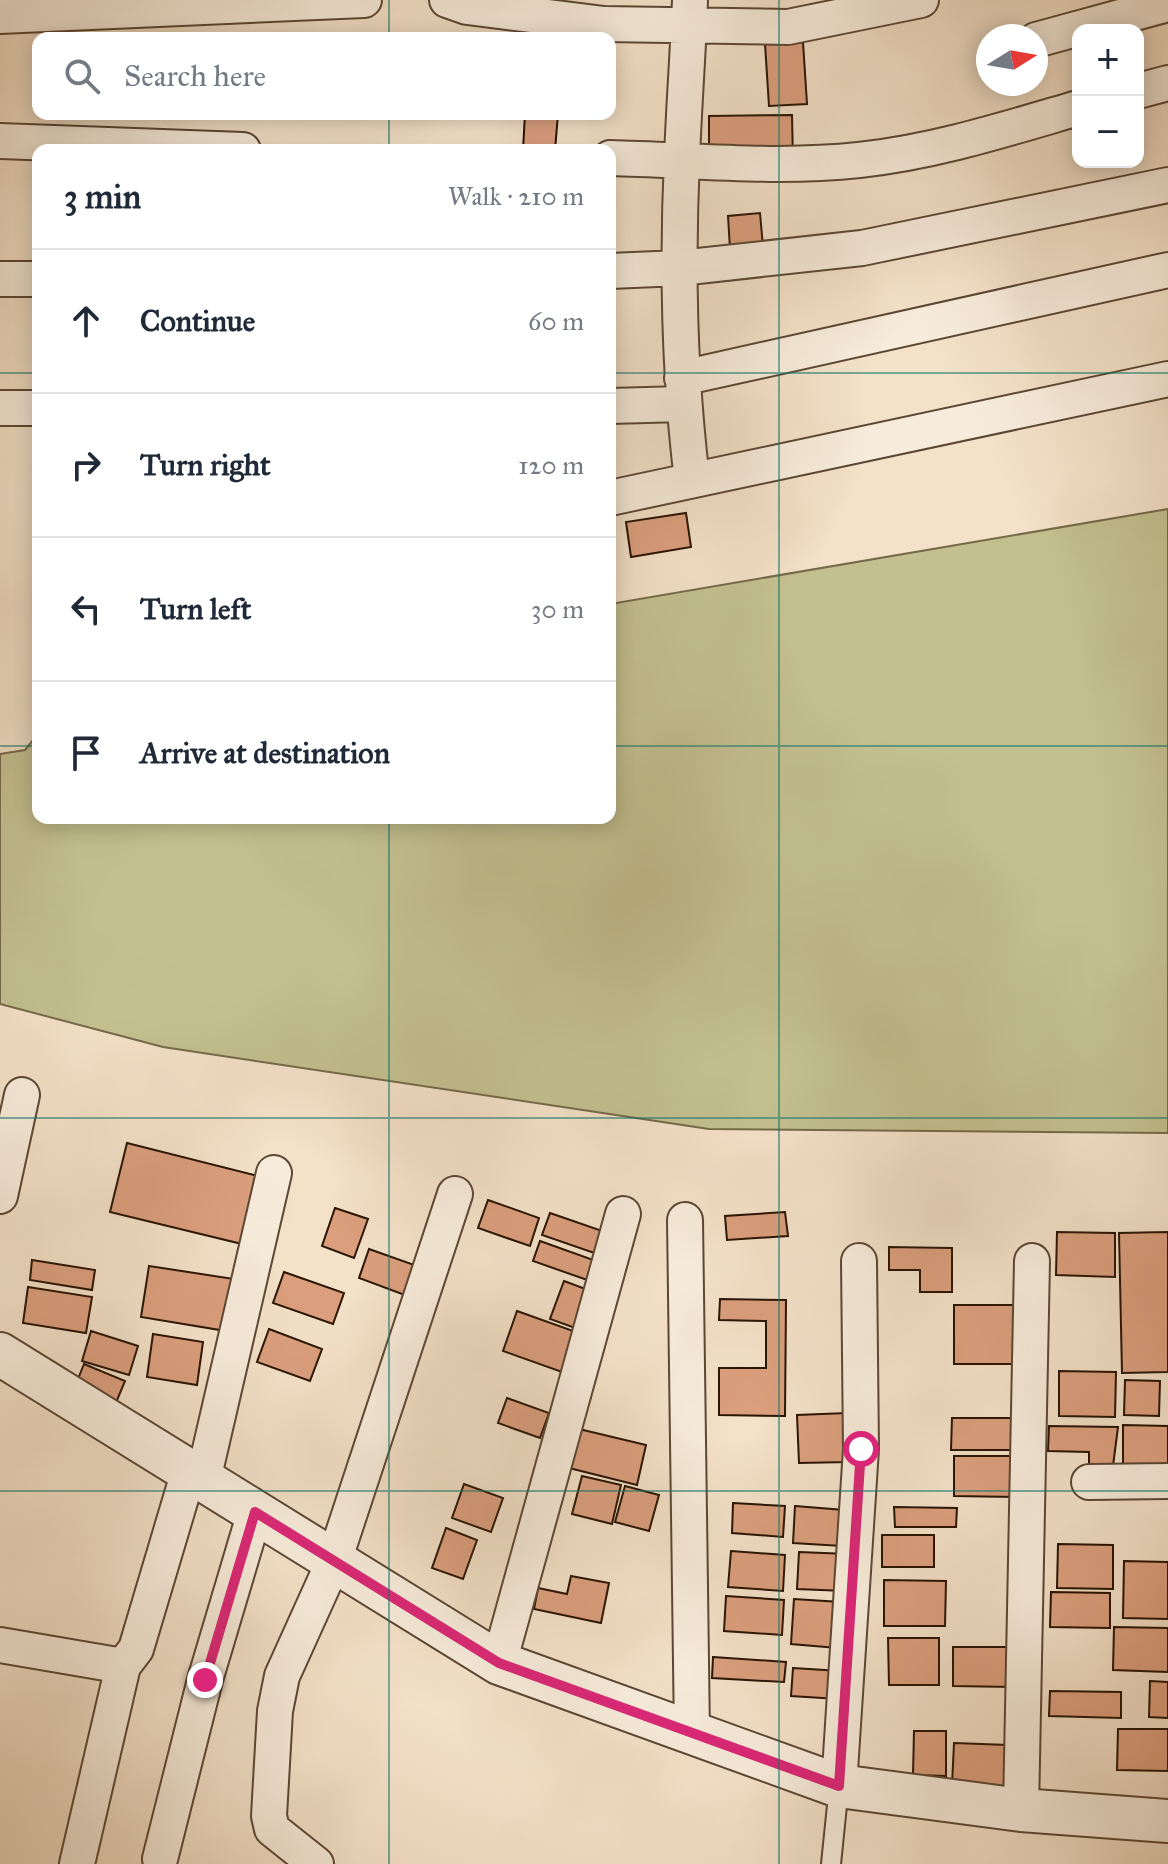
<!DOCTYPE html>
<html lang="en">
<head>
<meta charset="utf-8">
<style>
  body { margin:0; font-family:"IM FELL Great Primer",serif; background:#f6f6f7; color:#1f2937 }
  .controls { position:absolute; right:24px; top:24px; display:grid; overflow:hidden; border-radius:16px; box-shadow:0 4px 20px #0003 }
  .controls button { width:72px; height:72px; display:grid; place-items:center; padding:0; border:0; border-bottom:2px solid #e0e1e3; background:#fff; color:#1f2937; font:40px sans-serif }
  .compass { position:absolute; left:976px; top:24px; width:72px; height:72px; border-radius:50%; background:#fff; box-shadow:0 4px 20px #0003; rotate:79deg }
  .stop { position:absolute; width:24px; height:24px; margin:-18px; border:6px solid #db2777; border-radius:50%; background:#fff }
  .stop.end { background:#db2777; border-color:#fff; box-shadow:0 2px 8px #0008 }
  .list { margin:0; padding:0; list-style:none }
  h2 { display:flex; justify-content:space-between; align-items:center; height:104px; margin:0; padding:0 32px; font-size:34px }
  h2 small { font-size:26px; font-weight:400; color:#747a83 }
  .list li { display:grid; grid-template-columns:52px 1fr auto; gap:24px; align-items:center; box-sizing:border-box; height:144px; padding:0 32px; border-top:2px solid #e0e1e3 }
  .list b { display:block; font-size:30px; white-space:nowrap }
  .list em { font-size:26px; font-style:normal; color:#747a83 }
  .icon { flex:none; width:44px; height:44px; fill:none; stroke:currentColor; stroke-width:2; stroke-linecap:round; stroke-linejoin:round }
  .map { position:relative; flex:none; width:1168px; height:1864px; overflow:hidden }
  .search { position:absolute; background:#fff; box-shadow:0 4px 20px #0003; left:32px; top:32px; width:584px; height:88px; display:flex; align-items:center; gap:20px; box-sizing:border-box; padding:0 28px; border-radius:16px; color:#747a83; font-size:30px }
  .panel { position:absolute; background:#fff; box-shadow:0 4px 20px #0003; left:32px; top:144px; width:584px; height:680px; border-radius:16px }
  .map>svg:first-child { display:block }
  .green { fill:#c3c090; stroke:#766a4a; stroke-width:2 }
  .building { fill:#db9f7e; stroke:#291403; stroke-width:2 }
  .lines { fill:none; stroke-linecap:round; stroke-linejoin:round }
  .service-casing { stroke:#5c4734; stroke-width:22 }
  .minor-casing { stroke:#5c4734; stroke-width:38 }
  .tertiary-casing { stroke:#5c4734; stroke-width:46 }
  .service { stroke:#f7ecdb; stroke-width:18 }
  .minor { stroke:#f7ecdb; stroke-width:34 }
  .tertiary { stroke:#f7ecdb; stroke-width:42 }
  .route { stroke:#db2777; stroke-width:10 }
  .grid { fill:none; stroke:#0f766e; stroke-width:2; stroke-opacity:0.55 }
</style>
</head>
<body>
<div class="map">
<svg width="1168" height="1864" viewBox="0 0 1168 1864">
  <rect width="100%" height="100%" fill="#f3e1c8"/>
  <filter id="stains"><feTurbulence type="fractalNoise" baseFrequency=".0025" numOctaves="4"/><feColorMatrix values="0 0 0 0 .2 0 0 0 0 .09 0 0 0 0 .02 0 0 0 .5 -.17"/></filter>
  <radialGradient id="worn" r=".72"><stop offset=".6" stop-color="#630" stop-opacity="0"/><stop offset="1" stop-color="#630" stop-opacity=".3"/></radialGradient>
  <path class="green" d="M1168,509V1133L709,1129L163,1047L0,1004V754L25,750L38,734V818H610V604Z"/>
  <path class="building" d="M803,42L807,104L769,106L765,44Z
    M525,114H558L555,150H523Z
    M792,115L793,161H709V116Z
    M760,213L763,247L730,249L728,216Z
    M686,513L691,547L631,557L626,522Z
    M127,1143L262,1177L246,1245L110,1212Z
    M488,1200L539,1218L530,1246L478,1228Z
    M335,1208L368,1219L354,1258L322,1246Z
    M785,1212L788,1236L727,1240L725,1216Z
    M550,1213L611,1234L603,1256L542,1235Z
    M1057,1232L1115,1233V1277L1056,1275Z
    M1168,1232V1372L1122,1373L1119,1233Z
    M540,1241L599,1262L593,1282L533,1261Z
    M889,1247L952,1248V1292H920V1270H889Z
    M369,1249L420,1267L410,1297L359,1278Z
    M32,1260L95,1270L92,1290L30,1280Z
    M149,1266L234,1279L226,1331L141,1317Z
    M284,1272L344,1293L333,1324L273,1303Z
    M564,1281L591,1291L578,1329L550,1319Z
    M28,1287L92,1297L86,1333L23,1323Z
    M720,1299L786,1300L785,1416L719,1415V1368H766V1321L719,1320Z
    M954,1305H1021V1364H954Z
    M517,1311L576,1332L562,1372L503,1351Z
    M269,1329L322,1349L310,1381L257,1362Z
    M91,1331L138,1346L129,1375L82,1361Z
    M153,1334L203,1342L197,1385L147,1377Z
    M84,1364L125,1381L113,1410L72,1394Z
    M1059,1371L1116,1372L1115,1417L1059,1416Z
    M1125,1380L1160,1381L1159,1416L1124,1415Z
    M507,1398L549,1413L540,1438L498,1423Z
    M847,1413L849,1462L799,1463L797,1415Z
    M952,1418H1016L1017,1450H951Z
    M1123,1425L1168,1426V1468H1123Z
    M1049,1426L1118,1427L1113,1466L1089,1469V1452L1048,1451Z
    M579,1429L646,1445L637,1485L569,1468Z
    M954,1456H1017L1016,1497L954,1496Z
    M582,1476L621,1485L612,1524L572,1514Z
    M464,1484L503,1498L491,1532L452,1518Z
    M625,1486L659,1495L649,1531L615,1522Z
    M733,1503L785,1506L783,1537L732,1533Z
    M795,1506L844,1510L842,1546L793,1543Z
    M894,1507L957,1508L956,1527H895Z
    M446,1528L477,1540L463,1579L432,1568Z
    M882,1535H934V1567H882Z
    M1058,1544L1113,1545V1589L1057,1588Z
    M731,1551L785,1555L783,1591L728,1587Z
    M799,1552L848,1554L845,1591L797,1589Z
    M1124,1561L1168,1562V1619L1123,1618Z
    M571,1576L609,1583L601,1623L534,1609L538,1588L567,1594Z
    M884,1580L946,1581L945,1626H884Z
    M1051,1592L1110,1593V1628L1050,1627Z
    M726,1596L784,1600L782,1635L724,1631Z
    M794,1599L840,1602L837,1648L791,1644Z
    M1114,1627L1168,1628V1672L1113,1670Z
    M888,1638H939V1685H889Z
    M953,1647H1013V1687L953,1686Z
    M713,1657L786,1662L784,1682L712,1678Z
    M793,1668L840,1671L838,1699L791,1696Z
    M1150,1681L1168,1682V1718L1149,1717Z
    M1050,1691L1121,1692V1718L1049,1716Z
    M1118,1729H1168V1771L1117,1770Z
    M914,1731H946V1776L913,1775Z
    M954,1743L1008,1745L1006,1787L952,1785Z"/>
  <g class="lines">
    <defs>
      <path id="service" d="M831,1864L839,1786"/>
      <path id="minor" d="M447,0L467,7L604,24L788,27L921,0
        M690,0C688,53 684,105 682,158C677,266 679,373 692,480
        M0,16L364,0
        M1036,40L1168,4
        M1138,91L1168,83
        M0,141L243,150
        M610,158C693,160 776,169 859,160C934,152 1006,129 1078,108
        M610,271L680,268L862,248L1168,185
        M0,279H38
        M682,378L1168,270
        M610,406L683,404
        M0,408H38
        M610,498L1168,379
        M0,1196L22,1095
        M685,1220L692,1735
        M203,1480L274,1173
        M1089,1482L1168,1481
        M0,1645L123,1666
        M499,1663L623,1214
        M839,1786L861,1449L859,1261
        M1021,1810L1032,1261
        M160,1859L205,1680L255,1512
        M77,1864L123,1666L136,1649L189,1471
        M316,1864L272,1829L269,1816L275,1711L282,1676L334,1561L455,1194"/>
      <path id="tertiary" d="M0,1354L499,1663L839,1786L1021,1810L1168,1821"/>
    </defs>
    <use href="#service" class="service-casing"/>
    <use href="#minor" class="minor-casing"/>
    <use href="#tertiary" class="tertiary-casing"/>
    <use href="#service" class="service"/>
    <use href="#minor" class="minor"/>
    <use href="#tertiary" class="tertiary"/>
  </g>
  <g class="lines">
    <path class="route" d="M205,1680L255,1512L499,1663L839,1786L861,1449"/>
  </g>
  <path class="grid" d="M389,0V38M779,0V1864M389,114V150M0,373H38M610,373H1168M0,746H38M610,746H1168M389,818V1864M0,1118H1168M0,1491H1168"/>
  <rect width="100%" height="100%" filter="url(#stains)"/>
  <rect width="100%" height="100%" fill="url(#worn)"/>
</svg>
<div class="controls">
<button>+</button>
<button>−</button>
</div>
<svg class="compass" viewBox="-18 -18 36 36"><path d="M0-13l5 13h-10z" fill="#e53935"/><path d="M0 13l5-13h-10z" fill="#747a83"/></svg>
<div class="stop" style="left:861px;top:1449px"></div>
<div class="stop end" style="left:205px;top:1680px"></div>
<div class="search"><svg class="icon" aria-label="search" viewBox="0 0 24 24"><circle cx="10" cy="10" r="6"/><path d="M15 15l6 6"/></svg>Search here</div>
<section class="panel">
<h2>3 min<small>Walk · 210 m</small></h2>
<ul class="list">
<li><svg class="icon" aria-label="ahead" viewBox="0 0 24 24"><path d="M12 20V5M6 11l6-6 6 6"/></svg><div><b>Continue</b></div><em>60 m</em></li>
<li><svg class="icon" aria-label="right" viewBox="0 0 24 24"><path d="M7 20v-9h11M14 6l5 5-5 5"/></svg><div><b>Turn right</b></div><em>120 m</em></li>
<li><svg class="icon" aria-label="left" viewBox="0 0 24 24"><path d="M17 20v-9H6M10 6l-5 5 5 5"/></svg><div><b>Turn left</b></div><em>30 m</em></li>
<li><svg class="icon" aria-label="arrive" viewBox="0 0 24 24"><path d="M6 21V4h12l-3 4 3 4H6"/></svg><div><b>Arrive at destination</b></div></li>
</ul>
</section>
</div>
</body>
</html>
